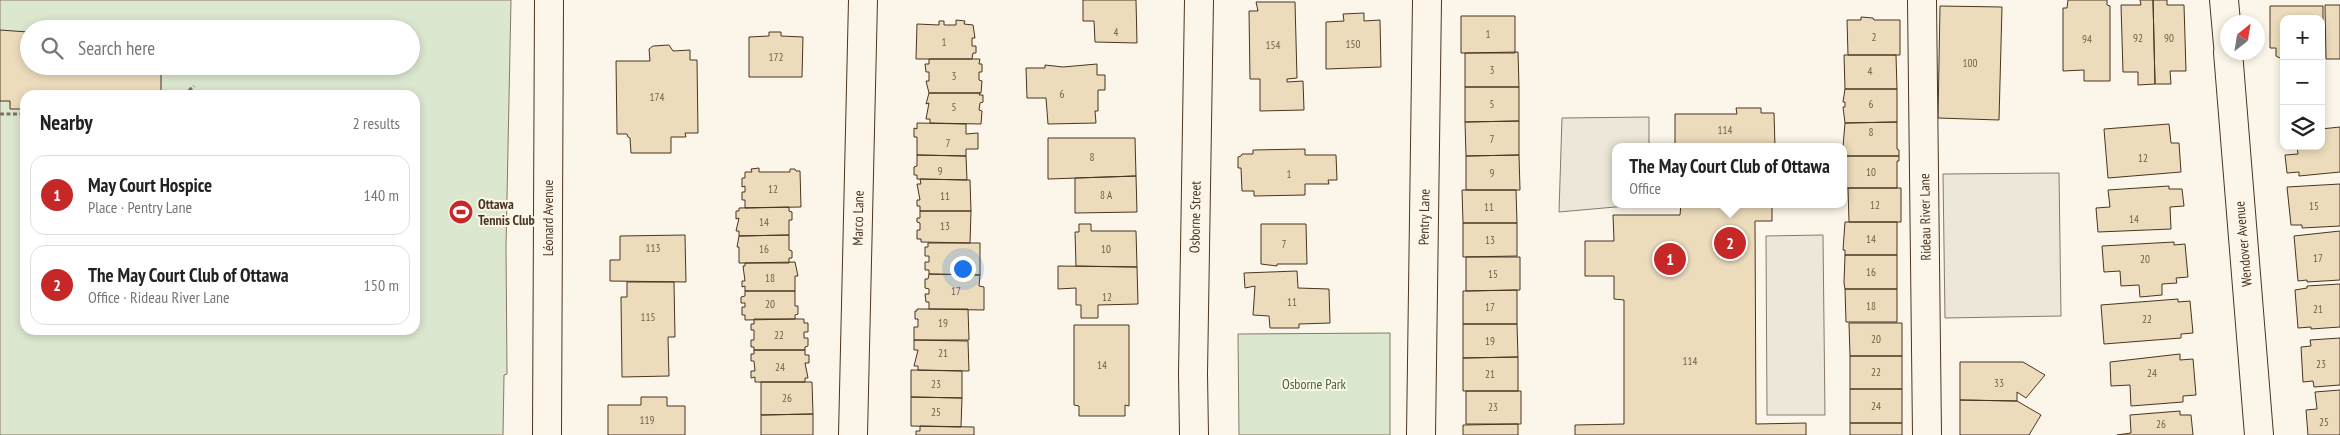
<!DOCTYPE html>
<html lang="en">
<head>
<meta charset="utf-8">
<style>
  body { margin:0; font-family:"PT Sans Narrow",sans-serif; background:#f6f6f6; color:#222 }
  .controls { position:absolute; right:15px; top:15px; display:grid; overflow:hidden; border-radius:10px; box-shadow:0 2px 8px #0003 }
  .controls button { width:45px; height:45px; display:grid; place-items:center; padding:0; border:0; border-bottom:1px solid #e0e0e0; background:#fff; color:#222; font:25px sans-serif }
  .compass { position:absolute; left:2220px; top:15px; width:45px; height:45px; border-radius:50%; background:#fff; box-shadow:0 2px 8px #0003; rotate:30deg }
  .you { position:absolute; left:962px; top:268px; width:18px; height:18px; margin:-12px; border:4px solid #fff; border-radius:50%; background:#1a73e8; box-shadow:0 0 0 8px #1a73e833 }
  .badge { display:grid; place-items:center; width:32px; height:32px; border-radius:50%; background:#c62828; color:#fff; font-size:16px; font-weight:700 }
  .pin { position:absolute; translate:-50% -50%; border:2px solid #fff; box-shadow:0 1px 5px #0006 }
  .popup { position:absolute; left:1612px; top:143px; width:235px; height:65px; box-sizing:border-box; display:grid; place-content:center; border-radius:10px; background:#fff; filter:drop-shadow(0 1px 4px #0005); font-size:16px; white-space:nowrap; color:#767676 }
  .popup b { font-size:19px; color:#222 }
  .popup::after { content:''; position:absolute; left:50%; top:100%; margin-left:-10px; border:10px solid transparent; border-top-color:#fff }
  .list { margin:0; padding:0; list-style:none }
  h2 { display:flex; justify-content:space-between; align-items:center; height:65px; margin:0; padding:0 20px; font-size:21px }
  h2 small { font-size:16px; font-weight:400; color:#767676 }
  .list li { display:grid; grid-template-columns:32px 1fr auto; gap:15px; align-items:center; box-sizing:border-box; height:80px; margin:0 10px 10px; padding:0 10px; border:1px solid #e0e0e0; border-radius:15px }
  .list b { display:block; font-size:19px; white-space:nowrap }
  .list p { margin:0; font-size:16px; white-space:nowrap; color:#767676 }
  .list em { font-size:16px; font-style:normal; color:#767676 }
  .icon { flex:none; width:28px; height:28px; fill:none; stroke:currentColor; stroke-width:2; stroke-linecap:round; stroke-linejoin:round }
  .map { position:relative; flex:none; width:2340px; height:435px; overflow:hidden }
  .search { position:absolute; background:#fff; box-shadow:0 2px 8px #0003; left:20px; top:20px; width:400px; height:55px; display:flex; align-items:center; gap:12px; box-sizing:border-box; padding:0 18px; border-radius:28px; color:#767676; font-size:19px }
  .panel { position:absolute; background:#fff; box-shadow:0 2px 8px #0003; left:20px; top:90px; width:400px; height:245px; border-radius:15px }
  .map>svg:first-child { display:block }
  .green { fill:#dce7d0; stroke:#887966; fill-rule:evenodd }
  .parking { fill:#ede7d9; stroke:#887966 }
  .building { fill:#ecdcbc; stroke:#4a3520 }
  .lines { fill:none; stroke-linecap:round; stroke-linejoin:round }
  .minor-casing { stroke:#4a3520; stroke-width:30 }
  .path { stroke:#7f6f5c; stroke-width:3; stroke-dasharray:4 2.5; stroke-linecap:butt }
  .minor { stroke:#fbf6e9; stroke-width:28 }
  .labels { text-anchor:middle; stroke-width:4; stroke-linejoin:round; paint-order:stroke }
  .number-label { font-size:11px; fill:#725f47 }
  .poi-label { font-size:14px; font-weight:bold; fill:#4a3520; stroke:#fbf6e9; text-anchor:start }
  .street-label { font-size:14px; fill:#4a3520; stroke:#fbf6e9 }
  .park-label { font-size:14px; fill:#436837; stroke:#fbf6e9 }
</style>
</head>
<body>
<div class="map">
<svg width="2340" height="435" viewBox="0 0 2340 435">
  <rect width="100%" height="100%" fill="#fbf6e9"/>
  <path class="green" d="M0,0H511L506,246L507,374L504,375L503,435H0ZM29,29H411V66H29ZM25,95H415V330H25Z
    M1390,333V435H1239L1238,334Z"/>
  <path class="parking" d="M1649,117V147H1616V204H1649L1559,212L1562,118Z
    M2059,173L2061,316L1945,318L1943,174Z
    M1823,235L1825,415H1767L1766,236Z"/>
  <path class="building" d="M1083,0H1136L1137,43L1095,42L1094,21H1083Z
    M2068,0H2107V5L2110,6V81H2084V70L2063,71V8H2067Z
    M2140,0H2153L2155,84L2138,85V72H2123L2121,5H2141Z
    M2153,0H2167V5H2184L2186,71H2170L2171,84H2155Z
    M1256,2H1295L1297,78L1287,79V82L1303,81L1304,110L1260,111V79H1250L1249,11H1258Z
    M2325,5H2340V59H2326Z
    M1940,6L2002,7L1999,120L1938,118Z
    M2270,6H2323V48H2321V19H2284V60L2276,56V48H2270Z
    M1364,13V21L1380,20L1381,67L1326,69V22L1344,21L1343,14Z
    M1461,16H1515V53H1461Z
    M1861,17L1873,18L1874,20H1900V55H1848L1847,20H1861Z
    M956,20L965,21L964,24L973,25L975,38H972V46H976V53H973L972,59H916L917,24L939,25V21H944V25H956Z
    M0,30L28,32L29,30V66H161V95H25V109H10V101H0Z
    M769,32H781V36L803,37L802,77H749V37L769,36Z
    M669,45L673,51L690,50V60H697L698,133H685L686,137H671V153H631L630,138L628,137L627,134H617L616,61H650L649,49L653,46Z
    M1518,52L1519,87H1465V53Z
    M1844,55H1896L1897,89H1845Z
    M929,59H980L979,64H982V72H979V80L982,81L981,93H929L926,81H929V72H926L925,64H929Z
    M1097,64V75H1105V90H1098V111H1095L1096,123L1048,124L1046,98H1027L1026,68H1045V65L1063,67Z
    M1465,87H1519V121L1465,122Z
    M1845,89H1897V122L1845,123L1843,107H1845V102H1843Z
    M929,93H980L979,95H983V102L980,103L979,110L982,111L981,124L930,123V119H926L929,103L926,104Z
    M1736,108H1761V113H1774L1775,147H1675V114H1737Z
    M1519,121V155L1466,156L1465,122Z
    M1897,122V149L1899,150V156H1845L1843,147L1845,123Z
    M917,123L966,124V134L978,133V149H966V156L917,155V137H914V128L917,129Z
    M2169,124L2171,143H2179L2181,172L2108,178L2104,129Z
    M2340,127V172L2299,176V172L2287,173L2285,155L2298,154L2297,146H2321V129Z
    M1048,138H1135L1136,176L1048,179Z
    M1305,149V155H1336L1337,180H1328L1329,184H1305V195L1254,196V191H1242L1241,168H1238V157L1241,156L1242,154H1253V150Z
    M917,155L966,156L967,180L917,179V175H914V167L917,166Z
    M1519,155L1520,190H1466V156Z
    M1845,156H1899V161H1897V188H1845Z
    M759,168V172H790V169H795L796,171H800L801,207L745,208V200H742V192H745V186L742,187V178H745V172H752L751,169Z
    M1136,176L1137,212L1075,213V178Z
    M920,179L970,180L971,211H920V206H917V200H920L917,184H921Z
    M2340,184V226L2302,228V225H2291L2287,187Z
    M2169,186V189H2182L2184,206L2170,207L2171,229L2098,232L2096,208L2110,207L2108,190Z
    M1848,188H1901V222H1849Z
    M1462,190H1516L1517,223H1463Z
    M1681,204H1772V221H1755L1756,424L1806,423V435H1575V425L1624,424V300L1614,299V276H1585V241H1614L1613,215H1680Z
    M789,207V211L792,212V220H789V235L739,236V231H736L739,218L736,219V211H739V208Z
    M920,211H971L970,243L921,242V239H917V230H920V223L917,222V218H920Z
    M1845,222H1897V255H1845V250H1843Z
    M1463,223H1517V256L1463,257Z
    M1079,224H1091V231H1136L1137,267L1076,266L1075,232H1079Z
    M1261,224H1306L1307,264H1277V266L1261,264Z
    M2340,231V280L2307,282V280L2298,281L2294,236Z
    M685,235L686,282L610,281V260H620V236Z
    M789,235V250L792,251V258H789V263H739V247H737L739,236Z
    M2174,242V245L2185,244L2188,277L2176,278L2177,283L2162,284V295L2140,297L2139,285L2121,286L2120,271L2104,272L2102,246Z
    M928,243H980V275L929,274V270H925V262H929V256H925V247H928Z
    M1845,255H1897V289H1845L1844,283Z
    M1466,257H1520V290L1466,291Z
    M795,262L798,276H795V291H745V286L742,287V281H745L743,266H745V263Z
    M1058,266L1137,267L1138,304L1098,305V318H1081V305H1076V288L1058,289Z
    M1297,271L1298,288L1329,289L1330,323L1299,324V328H1270L1269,316L1253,315L1255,286L1245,288L1244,273Z
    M929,274L980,275L979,286L984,287V310L929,309V302H926L925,294H929V289L925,288V279H928Z
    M627,282H674L675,337H668L669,376L622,377L621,297H627Z
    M2340,284V327L2311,329V327L2298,328L2295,290L2307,288V286Z
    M1845,289H1897V322H1846Z
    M1517,290V324H1463V291Z
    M745,291H795V306H798V314L795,315V319L745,320V315H742V307H745V303H741V297L745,296Z
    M2178,299V302L2190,301L2193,333L2181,334V338L2104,344L2101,305Z
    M917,309H968L969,340H914V327H918V319H915V311H917Z
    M754,319H804V323H808V332H804V338H808V346L805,347V350H754V347H751V340H754V330H751V324H754Z
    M1849,323H1902V356H1850Z
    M1463,324H1517L1518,357L1463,358Z
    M1074,325H1129V406L1125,405V416H1079V406L1074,405Z
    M2340,338V385L2314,387L2313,381L2303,382L2301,347L2311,346L2310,340Z
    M914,340L968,341L969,371L918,370V366H914L918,350H914Z
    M754,350H805V355H809V363H805L808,378H805V382H755V377L751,378V371H755L754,361H751V354H754Z
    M2180,354V360L2193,359L2196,395L2183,396V402L2131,406L2130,385L2111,386L2110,362Z
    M1850,356H1902V389H1850Z
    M1518,357V391H1463V358Z
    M1960,362H2023L2045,375L2026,398L2017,392V401L1960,400Z
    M911,370L962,371V398L911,397Z
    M761,382H812L813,414L761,415Z
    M1850,389H1902V423H1850Z
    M2340,390V435H2308L2306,410L2317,409L2315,392Z
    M1466,391H1521V424H1466Z
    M641,397H667V406H685V435H608V405H641Z
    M911,397L962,398L961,427L911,426Z
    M1960,400L2017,401L2041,415L2029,435H1960Z
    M2180,411V415H2191L2193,435H2117L2131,433L2130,415Z
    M813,414V435H761V415Z
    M1850,423H1902V435H1850Z
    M1518,424V435H1463V425Z
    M920,426L974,427V435H916V431H920Z"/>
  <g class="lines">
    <defs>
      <path id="minor" d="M1922,0L1927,435
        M2224,0L2228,45
        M2228,52L2259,435
        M547,435L549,0
        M853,435L863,0
        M1194,435L1193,374L1199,0
        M1421,435L1427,0"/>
    </defs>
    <use href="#minor" class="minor-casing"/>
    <path class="path" d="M184,95L194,86
      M0,114H25"/>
    <use href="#minor" class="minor"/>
  </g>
  <defs>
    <symbol id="stadium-disc" viewBox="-11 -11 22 22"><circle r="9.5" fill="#c62828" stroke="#fbf6e9"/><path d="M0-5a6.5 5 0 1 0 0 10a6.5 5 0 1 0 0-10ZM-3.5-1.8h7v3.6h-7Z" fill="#fff"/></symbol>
  </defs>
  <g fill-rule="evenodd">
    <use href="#stadium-disc" x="447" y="198" width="28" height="28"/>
  </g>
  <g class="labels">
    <g class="number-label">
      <text x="1116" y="36">4</text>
      <text x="1488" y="38">1</text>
      <text x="1874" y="41">2</text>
      <text x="2138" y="42">92</text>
      <text x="2169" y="42">90</text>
      <text x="2087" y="43">94</text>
      <text x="944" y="46">1</text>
      <text x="1353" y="48">150</text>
      <text x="1273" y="49">154</text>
      <text x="776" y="61">172</text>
      <text x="1970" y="67">100</text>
      <text x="1492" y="74">3</text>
      <text x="1870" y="75">4</text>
      <text x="954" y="80">3</text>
      <text x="1062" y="98">6</text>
      <text x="657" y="101">174</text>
      <text x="1492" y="108">5</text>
      <text x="1871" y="108">6</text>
      <text x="954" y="111">5</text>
      <text x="1725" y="134">114</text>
      <text x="1871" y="136">8</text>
      <text x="1492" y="143">7</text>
      <text x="948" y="147">7</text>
      <text x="1092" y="161">8</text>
      <text x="2143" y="162">12</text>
      <text x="940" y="175">9</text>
      <text x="1871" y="176">10</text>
      <text x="1492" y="177">9</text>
      <text x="1289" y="178">1</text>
      <text x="773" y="193">12</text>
      <text x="1106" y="199">8 A</text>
      <text x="945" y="200">11</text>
      <text x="1875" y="209">12</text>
      <text x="2314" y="210">15</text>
      <text x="1489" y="211">11</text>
      <text x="2134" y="223">14</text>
      <text x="764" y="226">14</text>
      <text x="945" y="230">13</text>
      <text x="1871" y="243">14</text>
      <text x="1490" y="244">13</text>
      <text x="1284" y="248">7</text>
      <text x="653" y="252">113</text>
      <text x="764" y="253">16</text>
      <text x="1106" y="253">10</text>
      <text x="2318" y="262">17</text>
      <text x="2145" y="263">20</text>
      <text x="1871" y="276">16</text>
      <text x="1493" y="278">15</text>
      <text x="770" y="282">18</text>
      <text x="956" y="295">17</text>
      <text x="1107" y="301">12</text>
      <text x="1292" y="306">11</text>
      <text x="770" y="308">20</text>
      <text x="1871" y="310">18</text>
      <text x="1490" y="311">17</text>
      <text x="2318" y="313">21</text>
      <text x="648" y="321">115</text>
      <text x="2147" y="323">22</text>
      <text x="943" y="327">19</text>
      <text x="779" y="339">22</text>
      <text x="1876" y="343">20</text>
      <text x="1490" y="345">19</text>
      <text x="943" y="357">21</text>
      <text x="1690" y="365">114</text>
      <text x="2321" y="368">23</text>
      <text x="1102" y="369">14</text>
      <text x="780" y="371">24</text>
      <text x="1876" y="376">22</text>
      <text x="2152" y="377">24</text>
      <text x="1490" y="378">21</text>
      <text x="1999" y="387">33</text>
      <text x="936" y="388">23</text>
      <text x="787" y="402">26</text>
      <text x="1876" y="410">24</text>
      <text x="1493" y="411">23</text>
      <text x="936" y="416">25</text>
      <text x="647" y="424">119</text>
      <text x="2324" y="426">25</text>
      <text x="2161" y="428">26</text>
    </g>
    <g class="poi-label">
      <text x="478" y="209">Ottawa<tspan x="478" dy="16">Tennis Club</tspan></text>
    </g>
    <g class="street-label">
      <text transform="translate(1195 217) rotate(-89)" y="5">Osborne Street</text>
      <text transform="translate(1424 217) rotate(-89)" y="5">Pentry Lane</text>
      <text transform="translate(1925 217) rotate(-91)" y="5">Rideau River Lane</text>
      <text transform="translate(548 218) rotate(-90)" y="5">Léonard Avenue</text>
      <text transform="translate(858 218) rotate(-89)" y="5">Marco Lane</text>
      <text transform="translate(2243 244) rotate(-95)" y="5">Wendover Avenue</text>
    </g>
    <g class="park-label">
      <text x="1314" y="389">Osborne Park</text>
    </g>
  </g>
</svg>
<div class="controls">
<button>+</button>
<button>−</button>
<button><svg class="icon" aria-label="layers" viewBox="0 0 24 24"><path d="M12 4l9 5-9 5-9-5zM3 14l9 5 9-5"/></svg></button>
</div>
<svg class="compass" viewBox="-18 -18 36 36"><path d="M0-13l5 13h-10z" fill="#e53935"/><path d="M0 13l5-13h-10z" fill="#767676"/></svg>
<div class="you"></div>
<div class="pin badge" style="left:1670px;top:259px">1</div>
<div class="pin badge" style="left:1730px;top:243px">2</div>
<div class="popup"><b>The May Court Club of Ottawa</b>Office</div>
<div class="search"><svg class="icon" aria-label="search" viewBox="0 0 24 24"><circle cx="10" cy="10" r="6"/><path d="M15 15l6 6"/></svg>Search here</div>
<section class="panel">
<h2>Nearby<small>2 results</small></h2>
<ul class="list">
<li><span class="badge">1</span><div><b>May Court Hospice</b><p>Place · Pentry Lane</p></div><em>140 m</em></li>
<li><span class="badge">2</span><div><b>The May Court Club of Ottawa</b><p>Office · Rideau River Lane</p></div><em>150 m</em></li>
</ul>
</section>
</div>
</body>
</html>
